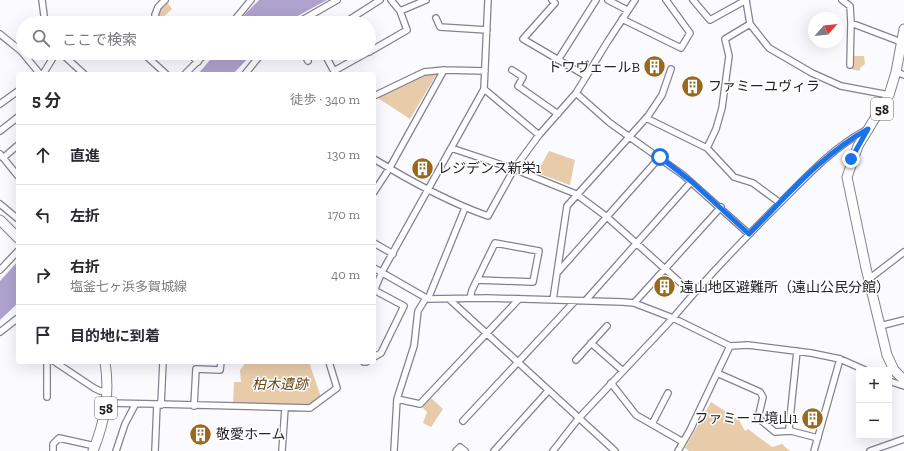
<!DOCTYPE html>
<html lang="ja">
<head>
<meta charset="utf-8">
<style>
  body { margin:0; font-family:"Zilla Slab","Noto Sans JP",serif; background:#f7f7f7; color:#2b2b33 }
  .controls { position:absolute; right:12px; bottom:12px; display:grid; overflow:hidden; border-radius:4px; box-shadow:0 4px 16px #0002 }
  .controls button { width:36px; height:36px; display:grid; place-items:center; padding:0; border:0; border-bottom:1px solid #e1e1e2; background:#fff; color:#2b2b33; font:20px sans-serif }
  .compass { position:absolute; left:808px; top:12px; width:36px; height:36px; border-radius:50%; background:#fff; box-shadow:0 4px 16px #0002; rotate:62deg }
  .stop { position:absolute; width:12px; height:12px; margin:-9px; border:3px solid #1a73e8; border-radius:50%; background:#fff }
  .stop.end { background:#1a73e8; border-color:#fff; box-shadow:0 1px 4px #0008 }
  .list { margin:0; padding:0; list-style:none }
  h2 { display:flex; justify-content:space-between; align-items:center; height:52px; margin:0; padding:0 16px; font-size:17px }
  h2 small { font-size:13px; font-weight:400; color:#7c7c81 }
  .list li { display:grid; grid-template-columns:26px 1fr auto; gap:12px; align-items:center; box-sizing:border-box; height:60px; padding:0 16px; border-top:1px solid #e1e1e2 }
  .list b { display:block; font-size:15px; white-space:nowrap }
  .list p { margin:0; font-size:13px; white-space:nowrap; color:#7c7c81 }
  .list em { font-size:13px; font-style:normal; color:#7c7c81 }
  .icon { flex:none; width:22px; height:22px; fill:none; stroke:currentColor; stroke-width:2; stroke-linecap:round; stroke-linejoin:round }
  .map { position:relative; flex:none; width:904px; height:451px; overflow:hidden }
  .search { position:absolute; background:#fff; box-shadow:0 4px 16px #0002; left:16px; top:16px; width:360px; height:44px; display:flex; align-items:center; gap:10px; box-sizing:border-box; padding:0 14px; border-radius:22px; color:#7c7c81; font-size:15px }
  .panel { position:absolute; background:#fff; box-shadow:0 4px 16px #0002; left:16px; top:72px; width:360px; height:292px; border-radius:4px }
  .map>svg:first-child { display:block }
  .green { fill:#e8ccaa }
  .water { fill:#afa3ce }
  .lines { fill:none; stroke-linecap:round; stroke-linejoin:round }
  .street-casing { stroke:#858092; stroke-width:8 }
  .primary-casing { stroke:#858092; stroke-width:11 }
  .street { stroke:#fff; stroke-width:5.5 }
  .primary { stroke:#fff; stroke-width:9 }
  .route { stroke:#1a73e8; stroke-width:5 }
  .labels { text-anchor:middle; stroke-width:3; stroke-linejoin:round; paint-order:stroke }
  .shield { fill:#fff; stroke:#666469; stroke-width:1 }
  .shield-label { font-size:13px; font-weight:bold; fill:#242229 }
  .poi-label { font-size:14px; fill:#242229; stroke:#fff; text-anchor:start }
  .park-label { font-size:14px; font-style:italic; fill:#664618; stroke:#fff }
</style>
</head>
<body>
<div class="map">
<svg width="904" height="451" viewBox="0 0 904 451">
  <rect width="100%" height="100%" fill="#fbfafe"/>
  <path class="green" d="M167,2L172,9L160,20L158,14Z
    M850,56H864L865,64L860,68V71L850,69Z
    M423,74L436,75L410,119L378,98Z
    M549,151L575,160L570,185L537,173Z
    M246,362H309L321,397L309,406L233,404L234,382H241L240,370Z
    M431,398L443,409L431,427L423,423L427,412L422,407Z
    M711,402L739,420L745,431L748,429L772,447L782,444L790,451H689L685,448Z"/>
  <path class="water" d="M259,0H327L285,23H243L245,21L242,17Z
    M216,53H253L233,74H198Z
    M18,261V303L0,320V281Z"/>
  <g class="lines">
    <defs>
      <path id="street" d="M42,0L45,23
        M391,0L400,11L426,0
        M552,0L555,3L523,39L586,76
        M608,0L627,10
        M693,0L710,20L746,0
        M746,0L750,24L769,48L812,73L841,86L889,95
        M842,0L850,6L851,23L850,65
        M436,18L440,27L487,30
        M622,19L681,48L690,33L666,0
        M158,23L155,15L158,7L165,0
        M232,23L251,0
        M297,23L337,0
        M344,23L380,0
        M851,23L901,42
        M0,34L21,51L40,74
        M369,52L407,30L400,11
        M61,53L84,74
        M143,53L166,74
        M189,53L198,62
        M303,53L308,61
        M324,53L335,73
        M558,60L596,0
        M512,70L523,77L518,86L558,114
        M334,71L366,53
        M896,72L904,75
        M43,74L56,53
        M185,74L206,53
        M245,74L262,53
        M484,89L539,135
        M576,93L608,41L635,0
        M374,96L424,72L444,70L485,71
        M0,104L18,91
        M646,118L707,148L734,177L753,183L780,203
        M0,131L18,117
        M451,148L514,169L576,194L607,217L693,294
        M707,148L716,129L722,108L729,56L725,39L750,24
        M0,154L18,176
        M3,158L18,145
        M374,159C410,181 448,202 488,216L514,169L539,135L576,93L610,123L683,175L749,234
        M374,192L389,169L444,70
        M0,204L18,219
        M374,243L393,254
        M374,268L428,299L487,298L623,302L634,303L673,318C706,278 742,241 778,205C806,177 831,149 866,130
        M0,270L18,251
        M557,273L567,206L648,116L662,95L671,69
        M869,279L904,252
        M374,291L382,272L484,89L488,0
        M470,298L472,290L495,243L539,251L533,282L477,280
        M428,299L465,208
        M449,299L615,451
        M553,300L557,273L660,157
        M586,300L691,182
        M634,303L721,207
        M880,326L904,320
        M0,332L18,318
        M591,343L623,371
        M730,346L748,345L811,353L840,359L865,370
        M374,357L381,353L404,306L374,290
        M576,360L607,326
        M55,362L94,388L100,391H108
        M364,362H366
        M717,373L760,392L763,397L758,418L775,432L791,431L818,438
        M889,381L904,386
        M611,383L636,415L683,442
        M47,397V362
        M397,399L420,404L519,299
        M107,403L157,404L155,451
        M157,404L310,408L337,388L329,362
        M161,405L163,362
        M194,406L196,369L220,370L221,362
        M463,421L575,301
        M652,424L668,393
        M791,431L789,428L797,351
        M53,451V444L59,438L95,446
        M116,451L125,424L135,405
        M282,451L285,408
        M394,451L397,399L414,346L418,311L426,298
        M456,451L460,447L465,451
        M494,451L548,391
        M553,451L578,419L673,318L730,346L690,430L678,451
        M814,451L840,359
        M870,451L904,439"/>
      <path id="primary" d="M904,29L896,72L889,95L858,146L847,177L866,268L887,355L894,370L904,380
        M0,220L18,238
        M93,451C105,421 110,394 105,362"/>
    </defs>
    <use href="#street" class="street-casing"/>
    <use href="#primary" class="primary-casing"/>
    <use href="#street" class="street"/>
    <use href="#primary" class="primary"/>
  </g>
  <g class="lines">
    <path class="route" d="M660,157L692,182L749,234C787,196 821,155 868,129L851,159"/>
  </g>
  <defs>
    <symbol id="building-disc" viewBox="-11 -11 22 22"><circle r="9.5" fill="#9a681c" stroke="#fff"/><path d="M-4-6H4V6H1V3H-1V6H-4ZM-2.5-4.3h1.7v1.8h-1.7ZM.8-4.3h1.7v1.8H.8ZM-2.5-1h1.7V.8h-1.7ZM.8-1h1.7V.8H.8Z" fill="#fff"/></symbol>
  </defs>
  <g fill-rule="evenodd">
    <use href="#building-disc" x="642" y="54" width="25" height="25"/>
    <use href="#building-disc" x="680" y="74" width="25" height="25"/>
    <use href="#building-disc" x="410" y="156" width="25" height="25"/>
    <use href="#building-disc" x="652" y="274" width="25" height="25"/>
    <use href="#building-disc" x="800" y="406" width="25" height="25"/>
    <use href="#building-disc" x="188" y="422" width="25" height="25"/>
  </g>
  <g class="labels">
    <g class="shield">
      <rect x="871" y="98" width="22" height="22" rx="3"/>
      <rect x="95" y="397" width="22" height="22" rx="3"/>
    </g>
    <g class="shield-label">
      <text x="882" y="114">58</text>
      <text x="106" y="413">58</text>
    </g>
    <g class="poi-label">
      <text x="640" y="72" text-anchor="end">トワヴェールB</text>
      <text x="708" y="91">ファミーユヴィラ</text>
      <text x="438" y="173">レジデンス新栄1</text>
      <text x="680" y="292">遠山地区避難所（遠山公民分館）</text>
      <text x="798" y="423" text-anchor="end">ファミーユ境山1</text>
      <text x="216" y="439">敬愛ホーム</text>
    </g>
    <g class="park-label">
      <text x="280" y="389">柏木遺跡</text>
    </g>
  </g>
</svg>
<div class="controls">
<button>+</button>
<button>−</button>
</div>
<svg class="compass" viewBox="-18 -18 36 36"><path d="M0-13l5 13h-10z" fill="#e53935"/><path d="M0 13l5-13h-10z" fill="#7c7c81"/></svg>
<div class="stop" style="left:660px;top:157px"></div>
<div class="stop end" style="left:851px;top:159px"></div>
<div class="search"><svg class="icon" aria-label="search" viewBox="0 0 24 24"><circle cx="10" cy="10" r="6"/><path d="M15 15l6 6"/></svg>ここで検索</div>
<section class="panel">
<h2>5 分<small>徒歩 · 340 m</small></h2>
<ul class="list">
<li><svg class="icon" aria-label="ahead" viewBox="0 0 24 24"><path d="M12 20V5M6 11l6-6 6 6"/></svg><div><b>直進</b></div><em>130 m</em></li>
<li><svg class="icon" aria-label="left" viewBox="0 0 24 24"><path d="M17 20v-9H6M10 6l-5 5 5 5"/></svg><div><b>左折</b></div><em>170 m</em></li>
<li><svg class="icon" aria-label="right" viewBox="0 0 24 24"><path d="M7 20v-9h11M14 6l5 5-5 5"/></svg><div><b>右折</b><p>塩釜七ヶ浜多賀城線</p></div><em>40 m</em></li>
<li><svg class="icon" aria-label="arrive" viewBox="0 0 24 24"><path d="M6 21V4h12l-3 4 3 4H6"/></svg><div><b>目的地に到着</b></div></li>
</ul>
</section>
</div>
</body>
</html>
